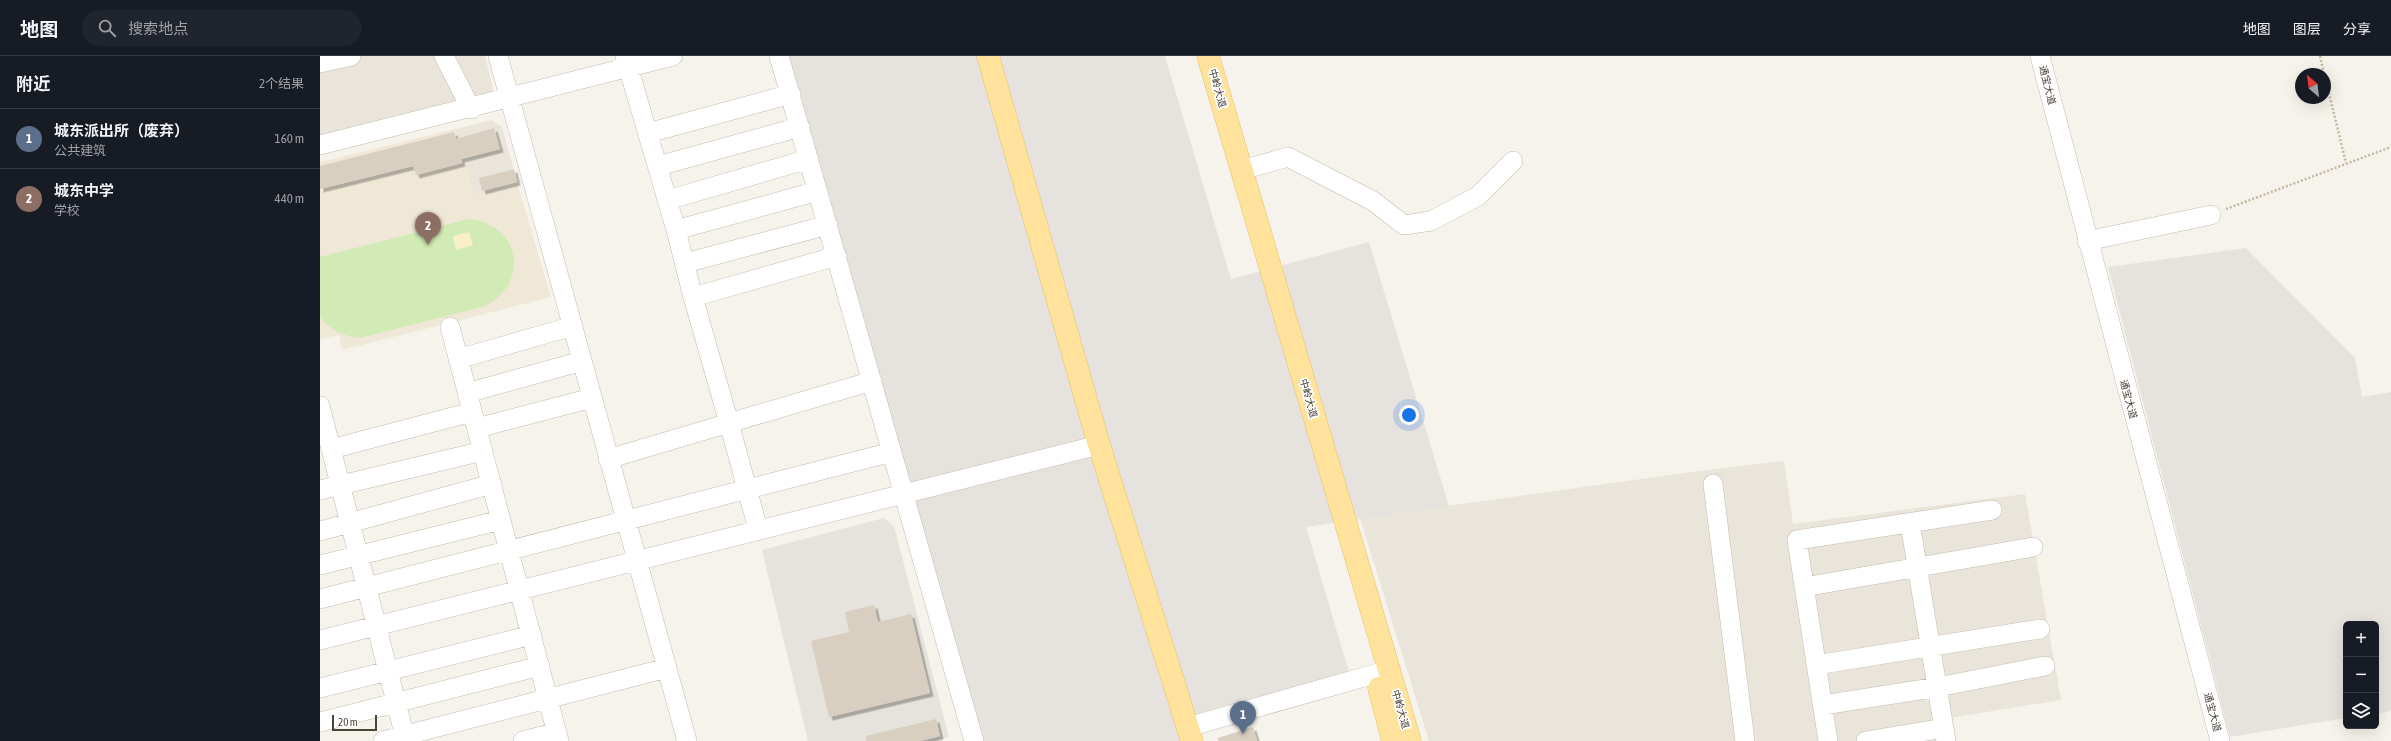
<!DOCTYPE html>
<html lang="zh">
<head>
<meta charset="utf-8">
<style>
  body { margin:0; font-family:"Asap Condensed","Noto Sans SC",sans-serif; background:#20242c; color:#f1f3f6 }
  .controls { position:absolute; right:12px; bottom:12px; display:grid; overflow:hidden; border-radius:6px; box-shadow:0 4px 16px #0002 }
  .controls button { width:36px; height:36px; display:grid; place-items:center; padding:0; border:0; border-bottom:1px solid #363941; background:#171b24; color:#f1f3f6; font:20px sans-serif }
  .compass { position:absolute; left:1975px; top:12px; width:36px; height:36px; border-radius:50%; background:#171b24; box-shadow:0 4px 16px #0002; rotate:332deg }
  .scale { position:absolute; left:12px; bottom:10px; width:45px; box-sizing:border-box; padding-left:4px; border:2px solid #4b4439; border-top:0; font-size:11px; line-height:14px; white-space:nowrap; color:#4b4439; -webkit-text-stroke:3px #fff; paint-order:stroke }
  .you { position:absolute; left:1089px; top:359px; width:14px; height:14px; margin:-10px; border:3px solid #fff; border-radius:50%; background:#1a73e8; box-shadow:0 0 0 6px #1a73e833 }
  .badge { display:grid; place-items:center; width:26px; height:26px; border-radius:50%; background:#ea580c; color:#fff; font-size:13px; font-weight:700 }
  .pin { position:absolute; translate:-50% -33px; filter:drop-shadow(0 1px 2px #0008) }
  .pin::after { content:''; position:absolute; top:21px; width:14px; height:12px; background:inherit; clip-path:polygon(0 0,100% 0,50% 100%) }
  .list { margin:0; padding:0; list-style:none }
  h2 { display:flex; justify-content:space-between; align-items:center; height:52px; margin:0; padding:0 16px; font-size:17px }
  h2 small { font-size:13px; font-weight:400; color:#9ea1a6 }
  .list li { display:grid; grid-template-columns:26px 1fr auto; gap:12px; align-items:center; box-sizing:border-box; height:60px; padding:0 16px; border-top:1px solid #363941 }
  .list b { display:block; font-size:15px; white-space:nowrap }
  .list p { margin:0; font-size:13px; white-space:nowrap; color:#9ea1a6 }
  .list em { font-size:13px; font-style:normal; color:#9ea1a6 }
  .icon { flex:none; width:22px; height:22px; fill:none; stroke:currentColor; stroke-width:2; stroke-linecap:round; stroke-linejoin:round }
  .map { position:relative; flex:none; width:2071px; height:685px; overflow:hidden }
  header { display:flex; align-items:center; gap:24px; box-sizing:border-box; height:56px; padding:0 20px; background:#171b24; border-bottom:1px solid #363941 }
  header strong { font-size:19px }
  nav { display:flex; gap:22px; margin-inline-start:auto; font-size:14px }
  .search { width:280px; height:36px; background:#20242c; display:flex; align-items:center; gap:10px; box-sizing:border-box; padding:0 14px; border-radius:22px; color:#9ea1a6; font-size:15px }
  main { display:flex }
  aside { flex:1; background:#171b24 }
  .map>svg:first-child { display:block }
  .residential { fill:#eae5da }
  .industrial { fill:#e6e2dd }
  .education { fill:#efe8d6 }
  .green { fill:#d2eab5 }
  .sand { fill:#f9efc9 }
  .building { fill:#d8cfc1; filter:url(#shadow) }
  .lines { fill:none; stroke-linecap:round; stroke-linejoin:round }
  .minor-casing { stroke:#c2bbae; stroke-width:20 }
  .major-casing { stroke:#e6c16a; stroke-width:23 }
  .path { stroke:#c4b79f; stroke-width:2.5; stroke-dasharray:2 2; stroke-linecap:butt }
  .minor { stroke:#fff; stroke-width:19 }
  .major { stroke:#ffe39c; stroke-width:22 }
  .labels { text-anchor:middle; stroke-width:3.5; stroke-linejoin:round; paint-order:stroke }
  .street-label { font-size:10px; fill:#4b4439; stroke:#fff }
</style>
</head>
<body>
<header>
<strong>地图</strong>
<div class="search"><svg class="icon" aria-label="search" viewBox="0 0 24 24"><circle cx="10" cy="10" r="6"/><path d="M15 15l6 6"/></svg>搜索地点</div>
<nav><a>地图</a><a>图层</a><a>分享</a></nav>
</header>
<main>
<aside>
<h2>附近<small>2个结果</small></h2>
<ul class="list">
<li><span class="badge" style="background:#5c6f8a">1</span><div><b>城东派出所（废弃）</b><p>公共建筑</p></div><em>160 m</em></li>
<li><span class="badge" style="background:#8d6e63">2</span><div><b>城东中学</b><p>学校</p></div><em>440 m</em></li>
</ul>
</aside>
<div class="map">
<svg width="2071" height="685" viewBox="0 0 2071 685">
  <defs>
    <filter id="shadow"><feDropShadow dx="3.5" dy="3.5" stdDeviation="0" flood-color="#0004"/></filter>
  </defs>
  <rect width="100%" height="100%" fill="#f6f3ec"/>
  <path class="residential" d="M0,0H165L175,42L0,85Z
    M172,64L182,71L197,126L153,138L135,73Z
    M1464,405L1473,468L1705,438L1741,644L1617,664L1620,685H1109L1040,462L1386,414Z"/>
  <path class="industrial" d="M459,0H845L911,223L1049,186L1129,450L986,471L1034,633L871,681L872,685H654Z
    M1926,192L2035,302L2042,341L2071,336V655L2056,658V568H2026V662L1910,681L1788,211Z
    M564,462L574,470L629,681L613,685H488L442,494Z"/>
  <path class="education" d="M135,73L153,138L197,126L231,241L22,294L19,279L0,283V106Z"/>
  <path class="green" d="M149,163C200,169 211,226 165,250L40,282C23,280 11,275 0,261V201Z"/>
  <path class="sand" d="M149,176L153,189L136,194L133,180Z"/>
  <path class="building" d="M174,72L180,93L141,103L142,107L96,119L93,110L0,133V110L134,76L136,83Z
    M194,113L197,126L162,135L159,122Z
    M554,549L558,566L591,558L610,637L509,661L491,585L529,576L525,556Z
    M616,663L620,680L600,685H546V680Z
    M933,671L937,685H898V682Z"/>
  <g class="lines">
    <defs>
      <path id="minor" d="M124,0L151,53
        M178,0L367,685
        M459,0L654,685
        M1720,0L1900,685
        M0,7L31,0
        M328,77L471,38
        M0,89L353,0
        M338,110L480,71
        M922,114L968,101L1053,145L1084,169L1111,165L1158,140L1193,105
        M347,144L489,103
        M356,174L498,135
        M1767,185L1891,159
        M365,207L508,169
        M373,241L517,200
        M130,271L239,685
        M138,303L253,270
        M147,337L262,305
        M0,350L86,685
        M157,372L272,342
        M11,393L152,356
        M288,403L409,367L373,241L356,174L305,0
        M1393,428L1425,685
        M0,434L163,395
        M1590,467L1626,685
        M438,473L409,367L552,325
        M0,475L172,428
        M0,509L181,464
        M1484,531L1713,491
        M0,543L572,396
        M0,584L779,389
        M1496,609L1720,573
        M0,632L212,579
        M1503,649L1618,631L1725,610
        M0,666L220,610
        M868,671L1069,614
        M63,685L347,612
        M203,685L237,676
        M1508,685L1477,484L1672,454
        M1546,685L1624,672"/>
      <path id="major" d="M668,0L779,389L872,685
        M888,0L1090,685
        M1059,632L1073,685"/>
    </defs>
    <use href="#minor" class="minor-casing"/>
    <use href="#major" class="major-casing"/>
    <path class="path" d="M2000,0L2004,18
      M2005,21L2026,107
      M1906,153L2071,91"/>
    <use href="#minor" class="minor"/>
    <use href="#major" class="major"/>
  </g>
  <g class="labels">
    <g class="street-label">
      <text transform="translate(1728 29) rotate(76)" y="4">通宝大道</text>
      <text transform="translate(898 32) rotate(74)" y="4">中岭大道</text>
      <text transform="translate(989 342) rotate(74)" y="4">中岭大道</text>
      <text transform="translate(1809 343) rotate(75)" y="4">通宝大道</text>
      <text transform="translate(1081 653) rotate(74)" y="4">中岭大道</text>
      <text transform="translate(1893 656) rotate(75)" y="4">通宝大道</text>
    </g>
  </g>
</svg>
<div class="controls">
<button>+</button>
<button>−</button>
<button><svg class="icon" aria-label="layers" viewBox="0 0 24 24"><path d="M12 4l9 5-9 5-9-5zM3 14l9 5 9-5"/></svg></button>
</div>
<svg class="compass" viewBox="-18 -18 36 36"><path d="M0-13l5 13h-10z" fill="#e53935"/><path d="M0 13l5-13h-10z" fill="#9ea1a6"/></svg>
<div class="scale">20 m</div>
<div class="you"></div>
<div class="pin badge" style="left:923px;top:678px;background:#5c6f8a">1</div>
<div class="pin badge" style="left:108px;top:189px;background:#8d6e63">2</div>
</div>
</main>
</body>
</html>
